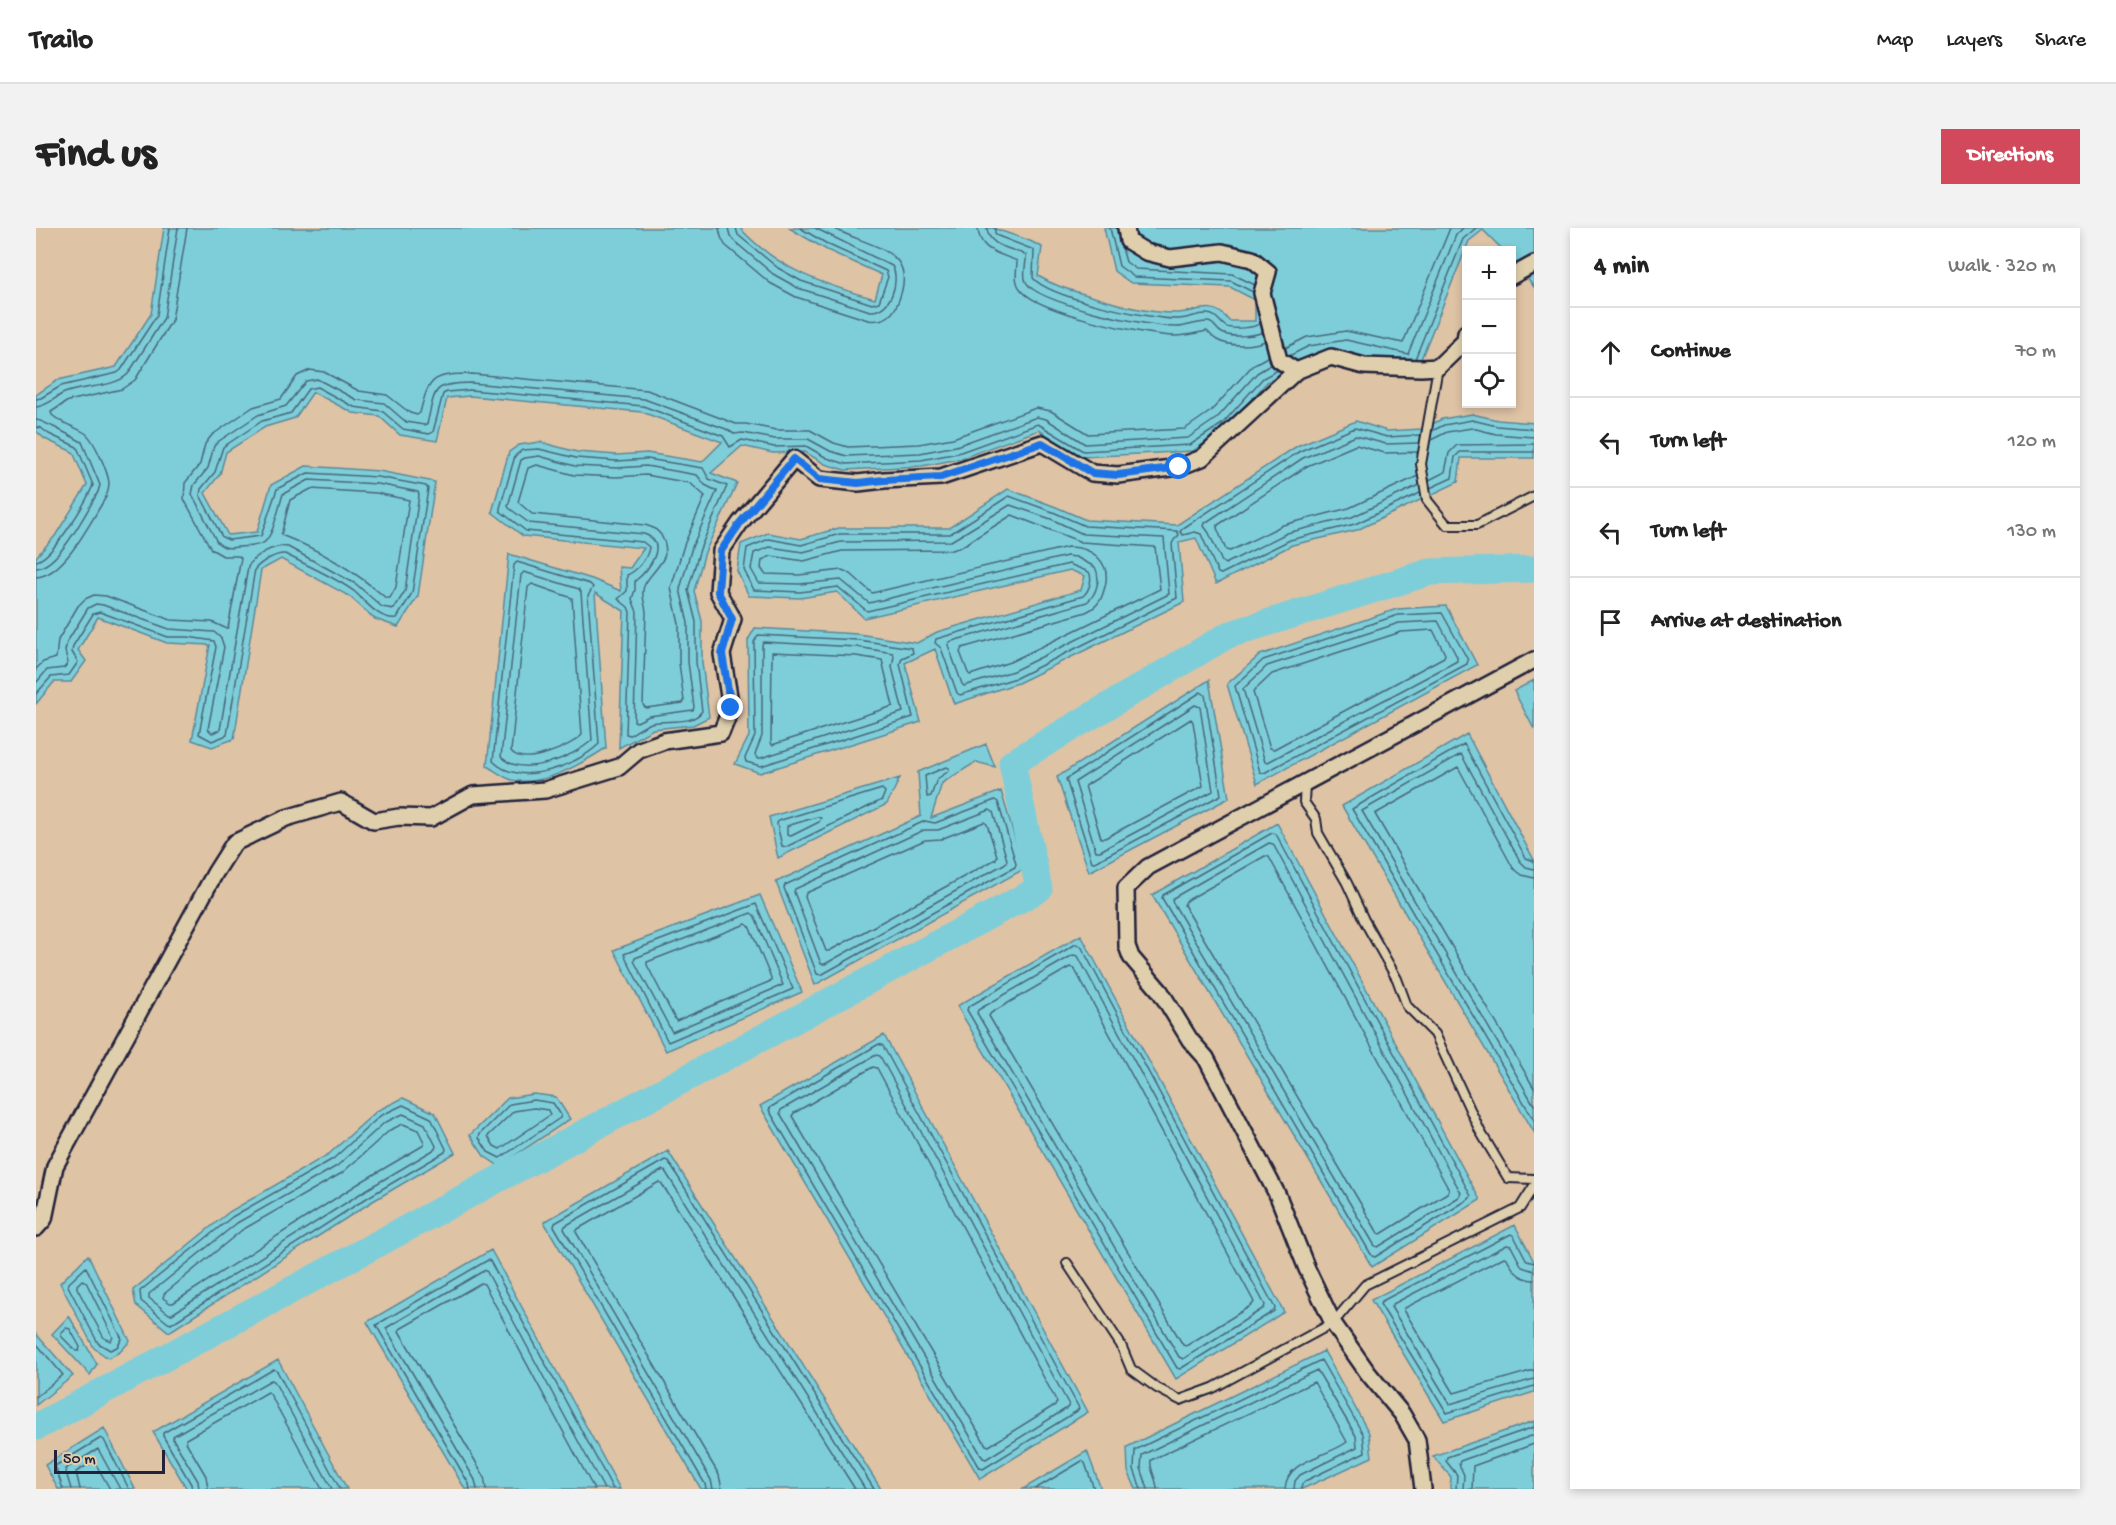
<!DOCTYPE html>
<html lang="en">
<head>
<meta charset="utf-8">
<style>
  body { margin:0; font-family:"Gochi Hand",sans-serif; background:#f2f2f2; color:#222 }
  .controls { position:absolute; right:18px; top:18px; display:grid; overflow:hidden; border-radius:0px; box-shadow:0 3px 9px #0003 }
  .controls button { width:54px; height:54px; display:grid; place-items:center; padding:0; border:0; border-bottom:2px solid #e0e0e0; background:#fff; color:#222; font:30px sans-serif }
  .scale { position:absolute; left:18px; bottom:15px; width:111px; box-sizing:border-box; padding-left:6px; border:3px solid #22223b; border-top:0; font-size:16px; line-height:21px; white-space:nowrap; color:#22223b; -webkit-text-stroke:4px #e0cfac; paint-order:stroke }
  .stop { position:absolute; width:18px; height:18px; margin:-14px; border:4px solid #1a73e8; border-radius:50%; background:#fff }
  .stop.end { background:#1a73e8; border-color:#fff; box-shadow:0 2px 6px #0008 }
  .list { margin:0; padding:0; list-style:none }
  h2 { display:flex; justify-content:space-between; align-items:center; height:78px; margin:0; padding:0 24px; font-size:26px }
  h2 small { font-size:20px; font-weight:400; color:#767676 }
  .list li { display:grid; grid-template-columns:39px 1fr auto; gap:18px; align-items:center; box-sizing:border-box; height:90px; padding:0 24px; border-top:2px solid #e0e0e0 }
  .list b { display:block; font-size:22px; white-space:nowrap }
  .list em { font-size:20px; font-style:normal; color:#767676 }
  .icon { flex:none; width:33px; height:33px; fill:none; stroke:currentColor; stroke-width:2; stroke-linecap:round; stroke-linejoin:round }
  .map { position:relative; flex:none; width:1498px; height:1261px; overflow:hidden; border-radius:0px }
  header { display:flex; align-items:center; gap:36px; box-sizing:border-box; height:84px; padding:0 30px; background:#fff; border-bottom:2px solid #e0e0e0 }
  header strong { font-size:28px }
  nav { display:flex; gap:33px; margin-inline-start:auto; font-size:21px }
  .intro { display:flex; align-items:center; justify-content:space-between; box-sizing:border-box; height:144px; padding:0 36px }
  h1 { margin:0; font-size:42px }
  .button { padding:15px 27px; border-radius:0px; background:#d1495b; color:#fff; font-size:21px; font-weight:700 }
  main { display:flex; gap:36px; padding:0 36px }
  aside { flex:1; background:#fff; border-radius:0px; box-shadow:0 3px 9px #0003 }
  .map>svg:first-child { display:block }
  .water { fill:#7eced9; stroke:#59899a; stroke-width:1.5 }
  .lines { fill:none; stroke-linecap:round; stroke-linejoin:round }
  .shore { stroke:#47677a; stroke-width:1.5 }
  .river { stroke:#7eced9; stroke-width:27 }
  .service-casing { stroke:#22223b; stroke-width:12 }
  .minor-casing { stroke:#22223b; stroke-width:20 }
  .service { stroke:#e0cfac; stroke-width:8 }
  .minor { stroke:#e0cfac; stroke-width:15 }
  .route { stroke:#1a73e8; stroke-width:8 }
</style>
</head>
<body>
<header>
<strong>Trailo</strong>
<nav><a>Map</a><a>Layers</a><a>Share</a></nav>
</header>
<div class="intro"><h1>Find us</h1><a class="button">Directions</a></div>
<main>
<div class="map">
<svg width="1498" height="1261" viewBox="0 0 1498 1261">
  <rect width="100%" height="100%" fill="#dfc3a5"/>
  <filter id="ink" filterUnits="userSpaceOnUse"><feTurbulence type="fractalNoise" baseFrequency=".0167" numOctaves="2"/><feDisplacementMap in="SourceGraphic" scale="12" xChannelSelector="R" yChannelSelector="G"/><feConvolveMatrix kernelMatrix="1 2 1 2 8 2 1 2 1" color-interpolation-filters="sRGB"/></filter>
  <g filter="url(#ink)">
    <path class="water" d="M128,0H704C742,42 786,56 839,71L846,47L791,22L753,0H957L994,13L1006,19L1002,48C1020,59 1038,63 1058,69C1084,77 1111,85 1139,85C1161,86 1176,70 1193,93H1219V72L1194,59L1095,55L1078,43L1068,0H1498V59L1476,31V22H1467L1447,2L1433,13L1380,143L1310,125L1278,130L1231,154L1190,200L1157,223L1045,229L1003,202L923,231L886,238L809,242L789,236L769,224L737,225L706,218L675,245L701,255L669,324L658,363L666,393V434L673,489L657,497L617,501L583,520L588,383L559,365L570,520C545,536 507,559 476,552C468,550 458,542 451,538L473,326L556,351L585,363L583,339L594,340L608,320L487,308L456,284L473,224L483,217L504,214L541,224L581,227L611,225L666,234L686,214L606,184L434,168L411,170L401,213L364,207L343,188L317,185L277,164L259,190L229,199L190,224L184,246L169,265L192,307L221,304L235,257L270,238L343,243L399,254L382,368L362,399L339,391L313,368L245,331L225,342L198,511L176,519L156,512L174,417L131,415L62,389L42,422L50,433L35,454H18L0,476V329L19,308L51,257L37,224L9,211L0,203V167L22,152L80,139L115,86Z
      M1436,186L1462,192L1498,195V230H1425L1422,254L1321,302L1256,317L1180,356L1160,310L1143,314L1148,374L982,455L918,476L899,421L869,435L885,494L724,545L699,536L713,508L712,412L719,400L822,406L881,415L901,404L1045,362L1049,348L1034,342L828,390L801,364L764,370L713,368L701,343L705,316L732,305L765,311L803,300H913L972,261L1020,279L1050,292L1141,297L1261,218L1320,193L1351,203L1387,201L1406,191Z
      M1410,378L1441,437L1221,556L1191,456L1224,427L1361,381Z
      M1173,452L1193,570L1053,644L1021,549Z
      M1498,452V501L1478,463Z
      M1431,506L1498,632V904L1306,578Z
      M950,516L959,539L940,534L906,555L895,590L965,563L988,641L779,757L740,654L885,588L882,544Z
      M864,550L851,576L742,630L733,589Z
      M1241,595L1444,972L1336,1039L1116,667Z
      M724,667L766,764L630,823L578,722Z
      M1045,707L1248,1084L1140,1151L921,778Z
      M848,807L1052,1184L944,1251L724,878Z
      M498,866L520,869L534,891L463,938L448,928L434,907L472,870Z
      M367,870L399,885L419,925L337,973L133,1104L100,1077L97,1062L193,984L293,926L341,883Z
      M632,923L845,1261H665L508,994Z
      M1479,997L1498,1034V1164L1408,1193L1335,1072Z
      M455,1022L584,1261H429L331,1094Z
      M52,1027L94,1113L84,1124L72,1130L58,1120L24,1055Z
      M33,1088L61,1136L54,1147L16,1106Z
      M0,1106L37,1148L0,1177Z
      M1288,1123L1333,1205L1336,1229L1266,1261H1100L1092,1243L1091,1219Z
      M242,1132L311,1261H151L117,1204Z
      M1498,1193V1261H1414L1415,1249L1397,1228Z
      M68,1200L99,1261H22L9,1237Z
      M1051,1223L1065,1261H987Z"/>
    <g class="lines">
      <path class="shore" d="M683,0L685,9L689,17L734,55L760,69L832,92C844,94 855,90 860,79C887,20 836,21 797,0
        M692,0L694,8L698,13L737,46L762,60L834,83C854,85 865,53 856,38L779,0
        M700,0L702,7L742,40L765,53L836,76L843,74L852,49L850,43L793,17L764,0
        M942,0C943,23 963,25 981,33C981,43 977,54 986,63C1005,85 1108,107 1139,108C1149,108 1160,105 1171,103C1174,106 1177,110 1181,112C1193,119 1217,118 1229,113
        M951,0C952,19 976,20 990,27C991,35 986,46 990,54C1000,75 1117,100 1141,99C1151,99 1162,93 1172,94C1179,95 1180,102 1186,105C1195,110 1218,108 1227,104
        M959,0V5L962,8L998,22L997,50C1014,70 1110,90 1138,91C1149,92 1160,86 1170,86C1181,86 1182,93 1189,98C1195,102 1220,100 1224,95
        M1074,0L1083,38L1098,49L1195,53L1217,64
        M1086,20L1090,34L1100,41L1196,46L1219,57
        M1249,120L1271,109L1310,103L1367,115L1414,0
        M1253,128L1273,118L1310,112L1372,126L1420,7L1427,0
        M1379,131L1427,11L1440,0
        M0,171L5,170L25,158L81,145L85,142L121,87L134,0
        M0,179C11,178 17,171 26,166C44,157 77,161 92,146L128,90L142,0
        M0,192C6,192 39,210 46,214L64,257L62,264C51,283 23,339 0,340
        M0,199L5,200L13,206L41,219L57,257C51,273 16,331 0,333
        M1396,203L1408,197L1436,192L1461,198L1498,201
        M1395,212L1411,204L1436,200L1460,206L1498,209
        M503,221L540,230L581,233L611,231L667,240L673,251L691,258L664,321L652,362L660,394V434L666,483C656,498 631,491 615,495C608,498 600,503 594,507L590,506L594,384L592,379L582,371L591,363V347C601,343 612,330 613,319L607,314L490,303L464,283V280L479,228L486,222Z
        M503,228L539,238L581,240L610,238L661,247L669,257L681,263L656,319L644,361L652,395V434L658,479L657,482L613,488L601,494L598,493L601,384L596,371L599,362V353C612,343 634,315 608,306L493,295L473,280L472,278L485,232L489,230Z
        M501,237L538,247L581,249L610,247L654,255L669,268L648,317L635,360L643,396V435L648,473L647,475L610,480L607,477L610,384C609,374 604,365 609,356C617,341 637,330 627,311C624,303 617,299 609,297L496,286L482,274L492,240Z
        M1382,248L1313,280L1247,297L1194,323L1190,322L1181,300L1182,297L1271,238L1320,217L1349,225L1382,224
        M1393,252L1409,244L1413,225L1421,217L1498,216
        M1383,257L1316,289L1251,305L1189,336L1186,334L1173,305L1168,298L1169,295L1267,230L1320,208L1350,216L1383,215
        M1394,260L1416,250L1419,229L1424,224H1498
        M275,261L340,265L373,272L360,359L354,370H350C320,344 282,321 245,307L254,272Z
        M1384,265L1319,296L1254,312L1185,346L1182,345L1165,306L1159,304L1147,307L1144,304L1146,301L1264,223L1319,200L1351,209L1385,207
        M973,268L1017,284L1049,298L1141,303L1143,307L1138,312L1136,316L1141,370L980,450L924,467L921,465L905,420L899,415L900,411L1047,368C1053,363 1057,351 1053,344L1033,336L831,383L802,359L764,364L718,362L708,342L711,320L733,311L765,317L804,306H914Z
        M974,277L1015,291L1047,306L1128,310L1133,366L977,443L928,458L926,456L912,417L913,414L1051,374C1061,366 1065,350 1059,339L1040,329L1031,328L833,375L805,352L764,356L723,355L715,341L718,325L734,319L767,324L805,314L915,313Z
        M976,287L1045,314L1119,319L1124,361L974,434L934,447L932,445L924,424L926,420L1050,384C1061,379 1065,373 1068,362C1077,336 1058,319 1032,319L836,365L815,346L806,342L763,347L729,346L725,340L726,332L735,328L768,333L806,323L916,322L925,319Z
        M481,334L554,356L557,359L552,368L563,516C540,538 483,560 457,533L478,337Z
        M488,344L543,361L545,364L556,512C537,530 486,550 465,529L485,347Z
        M0,349C29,348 56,291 70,269C72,264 73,260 73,255C72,244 58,211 49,205C38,198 26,196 16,187L15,184L32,173L86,161L99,152L136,92L151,0
        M496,356L536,370L546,507C534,519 487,539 475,523L492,359Z
        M1406,385L1432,432L1431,436L1228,545L1224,544L1199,458L1227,432L1362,387Z
        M1402,393L1421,429V433L1232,534H1229L1207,461L1231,438L1363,395Z
        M1397,402L1409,426L1408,429L1238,521L1234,520L1217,464L1236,446L1365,404Z
        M722,407L822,412L876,420L877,425L866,430L864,436L877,489L725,538L710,534L709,530L719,508L718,414Z
        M727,414L821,419L857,425L858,428L856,439L867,484L725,530H721L719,526L726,508V417Z
        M736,424L820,428L846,432L857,478L736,517L735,514Z
        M0,441L7,434L20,430L22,412L42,378L49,371L58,367L70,368L135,392L176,394L189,400H192L205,330L202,328H187L175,321L148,271L149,255L164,236L169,216L176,207L217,179L245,171L261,148L274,142L288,144L323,163L351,167L374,185L381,187L384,185C393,148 398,146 436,146L611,162L700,196H710L740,202H774L798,215L812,219L883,216L917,210L1000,180L1015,183L1052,206L1149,201L1175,183L1217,137L1233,128
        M0,455L11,442L28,440L32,435L29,423L31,414L52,380L60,376L67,377L133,401L178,404L185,410L188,419L172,501L176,505L184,502L212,339C218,327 239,316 252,319L320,356L346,379L358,381L369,363L383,267L382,264L342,256L273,252L247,266C243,278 237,310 227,315C221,319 210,318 203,319C194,320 188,321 181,314L156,266L158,257L172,240L178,218L183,213L222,187L250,178L270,153L281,151L321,172L348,175L370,194L388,197L391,196C400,160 395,156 435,155L608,171L690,201L698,206L707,205L739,211H772L794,223L811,228L884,225L920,218L1001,189L1010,191L1049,216L1152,210L1181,190L1221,145L1236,136
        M1165,464L1169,467L1185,567L1059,634H1056L1030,551Z
        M0,466L15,449L33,447L42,434L36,424L37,418L57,386L64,384L132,409H152L178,413L180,419L163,506L176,513L191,507L219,341C225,334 240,325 249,326C270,337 301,350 319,364C331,375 343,392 361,390L376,365L392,261L390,258L342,249L272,245L241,261L225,308L193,312L186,309L164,267L165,261L179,244L187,219L226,193L255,185L272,161L281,159L318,179L346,183L367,201L393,206L397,204L407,166L411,164L434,162L607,178L687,208L694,219L706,212L738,219L770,218L791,230L810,236L885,232L922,225L1002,196L1047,223L1154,217L1186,196L1227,150L1242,142
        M1159,477L1164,479L1177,563L1064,623H1060L1039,554Z
        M1155,491L1157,494L1167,558L1069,610H1065L1049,558Z
        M910,539L913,540V543L901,551L895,568L891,569L889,548Z
        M846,561L849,564L846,572L750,619L746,618L741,596L742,593Z
        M959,572L962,574L980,636L979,639L785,747L781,746L748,660L749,657L889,593L899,595Z
        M954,582L957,584L971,632L970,635L789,736H785L758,664L759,661L888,602H902Z
        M781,589L785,590L783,594L755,608L751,607V598Z
        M948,594L951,596L961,628L960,631L793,723H790L769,669L770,665L889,612L905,611Z
        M1236,605L1240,606L1435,968L1433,971L1339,1029L1336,1028L1126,670L1127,667Z
        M1233,615L1237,616L1425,965L1423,969L1342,1019L1339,1018L1136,673L1137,670Z
        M1229,628L1233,629L1413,962L1411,965L1345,1006L1342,1005L1148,677L1150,673Z
        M1498,633L1490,630L1428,516L1316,581L1498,892
        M1498,641L1490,639L1484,633L1425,526L1326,583L1498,877
        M1498,650L1486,647L1477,640L1422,539L1339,586L1498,860
        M720,676L757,761L632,814L588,726Z
        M715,685L718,687L747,757L636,804L598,733L599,730Z
        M710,696L713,698L735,750V753L640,793L611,737V734Z
        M1040,716L1045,718L1239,1080L1238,1083L1144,1141L1141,1140L931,782L932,779Z
        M1037,727L1042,728L1229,1077L1228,1080L1147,1131L1143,1129L941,785L942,782Z
        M1034,739L1038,740L1218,1074L1216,1077L1150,1118L1147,1117L953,788L955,785Z
        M843,816L847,818L1043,1180L1041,1183L947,1241L944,1240L733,882L735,879Z
        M840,827L844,828L1033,1177L1031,1180L950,1231L947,1230L744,885L745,882Z
        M837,839L841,840L1021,1174L1019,1177L953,1218L950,1217L756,888L758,885Z
        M498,872L517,875L525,887L524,890L464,930L452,924L443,910L444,906L474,876Z
        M367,877L395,890L410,921L409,924L334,968L135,1096L132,1095L105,1073L104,1063L196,989L297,931L344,888Z
        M498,880L512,882L514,887L464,921L458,918L452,908L478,883Z
        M367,886L389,896L400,918L399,921L330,962L136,1086H133L113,1070V1066L201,995L301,938L348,895Z
        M367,896L382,902L388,914V917L325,954L137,1075H134L127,1070L128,1066L206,1002L306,945L354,902Z
        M1498,1035L1491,1033L1478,1008L1475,1006L1346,1073L1344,1076L1411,1185L1498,1158
        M50,1039L86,1111L81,1119L74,1122L62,1115L32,1058L33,1055Z
        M1498,1043L1486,1039L1475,1018L1471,1017L1357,1076L1355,1079L1414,1176L1498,1151
        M46,1052L50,1054L77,1109L75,1113L68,1110L41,1060V1057Z
        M1498,1052C1483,1051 1477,1043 1471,1030L1468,1029L1369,1080L1368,1082L1418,1165L1498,1142
        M30,1100L34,1101L44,1119L43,1123H40L25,1108V1105Z
        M0,1115L27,1147L0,1169
        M27,1261L19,1238L65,1210L68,1212L93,1261
        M35,1261L29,1241L62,1221L84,1261
        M44,1261L40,1244L58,1233L74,1261
        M156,1261L155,1256L127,1208V1205L238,1141L241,1143L304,1261
        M163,1261L162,1253L137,1211V1208L235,1152L238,1153L296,1261
        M172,1261L170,1248L150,1214V1211L232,1164L234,1166L286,1261
        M434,1261L433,1256L340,1097L452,1032L454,1033L577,1261
        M441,1261L439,1252L350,1100L449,1042L451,1044L568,1261
        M450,1261L448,1248L363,1103L364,1101L445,1055L448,1056L558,1261
        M670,1261L669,1256L518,998L519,995L629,932L632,933L838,1261
        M677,1261L675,1252L528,1001L529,998L627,942L629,943L829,1261
        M686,1261L683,1247L540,1004L542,1001L623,954L626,956L819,1261
        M999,1261L1046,1233L1049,1235L1058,1261
        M1105,1261L1098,1241L1099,1222L1285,1132L1327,1206L1329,1224L1269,1253L1266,1256L1265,1261
        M1112,1261L1105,1240L1106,1227L1281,1142L1320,1208L1321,1219L1264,1247L1259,1253L1258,1261
        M1121,1261C1121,1251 1113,1241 1115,1232L1278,1154L1311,1214C1292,1229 1250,1231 1249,1261
        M1420,1261L1421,1247L1410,1233L1411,1229L1498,1199
        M1427,1261L1428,1247L1423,1236L1424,1233L1498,1207
        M1436,1261L1437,1238L1498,1216"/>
      <path class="river" d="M0,1199L1003,661L976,535L1192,407L1394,344L1498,341"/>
      <defs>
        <path id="service" d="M1402,139L1385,236L1391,272L1411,297H1441L1498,268
          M1269,555L1268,574L1280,591L1282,605L1311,655L1328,692L1361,751L1371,778L1399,806L1444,903L1472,950L1498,951
          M1031,1035L1085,1117L1095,1141L1121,1160L1144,1172L1177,1160L1297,1095L1329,1057L1484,980L1498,958"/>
        <path id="minor" d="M1090,0L1092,13L1110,24L1134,30L1186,24L1216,31L1232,44L1226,65L1243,132L1260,143L1295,129L1328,138L1385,140L1402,139L1429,113L1430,105
          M1476,48L1498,36
          M0,1000L8,991L19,938L179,645L198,615L250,590L305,574L338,593L363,589L395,590L437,567L509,562L583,539L603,522L628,513L685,505L695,480L686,426L697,391L682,364L685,323L704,295L758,231L783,251L822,255L848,252L905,249L1006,215L1056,245L1082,247L1143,239L1166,230L1260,143
          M1387,1261L1381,1212L1366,1186L1332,1145L1297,1095L1271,1041L1242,968L1170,830L1154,812L1124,763L1095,729L1091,718L1090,660L1112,639L1498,432"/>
      </defs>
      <use href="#service" class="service-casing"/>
      <use href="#minor" class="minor-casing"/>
      <use href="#service" class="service"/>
      <use href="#minor" class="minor"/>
    </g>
  </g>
  <g class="lines" filter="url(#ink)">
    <path class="route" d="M695,480L686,426L696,391L682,364L685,323L704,295L758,231L783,251L822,255L848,252L905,249L1006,215L1056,245L1082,247L1143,239"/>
  </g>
</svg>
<div class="controls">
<button>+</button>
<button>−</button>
<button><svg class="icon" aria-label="locate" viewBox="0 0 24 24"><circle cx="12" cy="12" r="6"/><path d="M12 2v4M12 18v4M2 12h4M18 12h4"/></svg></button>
</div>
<div class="scale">50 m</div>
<div class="stop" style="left:1143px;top:239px"></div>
<div class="stop end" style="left:695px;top:480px"></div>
</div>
<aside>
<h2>4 min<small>Walk · 320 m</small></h2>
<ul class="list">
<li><svg class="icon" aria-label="ahead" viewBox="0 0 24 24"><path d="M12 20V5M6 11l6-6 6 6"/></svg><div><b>Continue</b></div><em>70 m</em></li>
<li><svg class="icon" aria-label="left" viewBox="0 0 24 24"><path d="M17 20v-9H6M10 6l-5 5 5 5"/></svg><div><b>Turn left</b></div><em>120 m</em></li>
<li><svg class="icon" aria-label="left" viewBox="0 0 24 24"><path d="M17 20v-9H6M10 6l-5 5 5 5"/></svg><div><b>Turn left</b></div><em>130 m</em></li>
<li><svg class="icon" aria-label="arrive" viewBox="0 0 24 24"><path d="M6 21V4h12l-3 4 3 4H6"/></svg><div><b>Arrive at destination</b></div></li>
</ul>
</aside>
</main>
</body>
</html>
